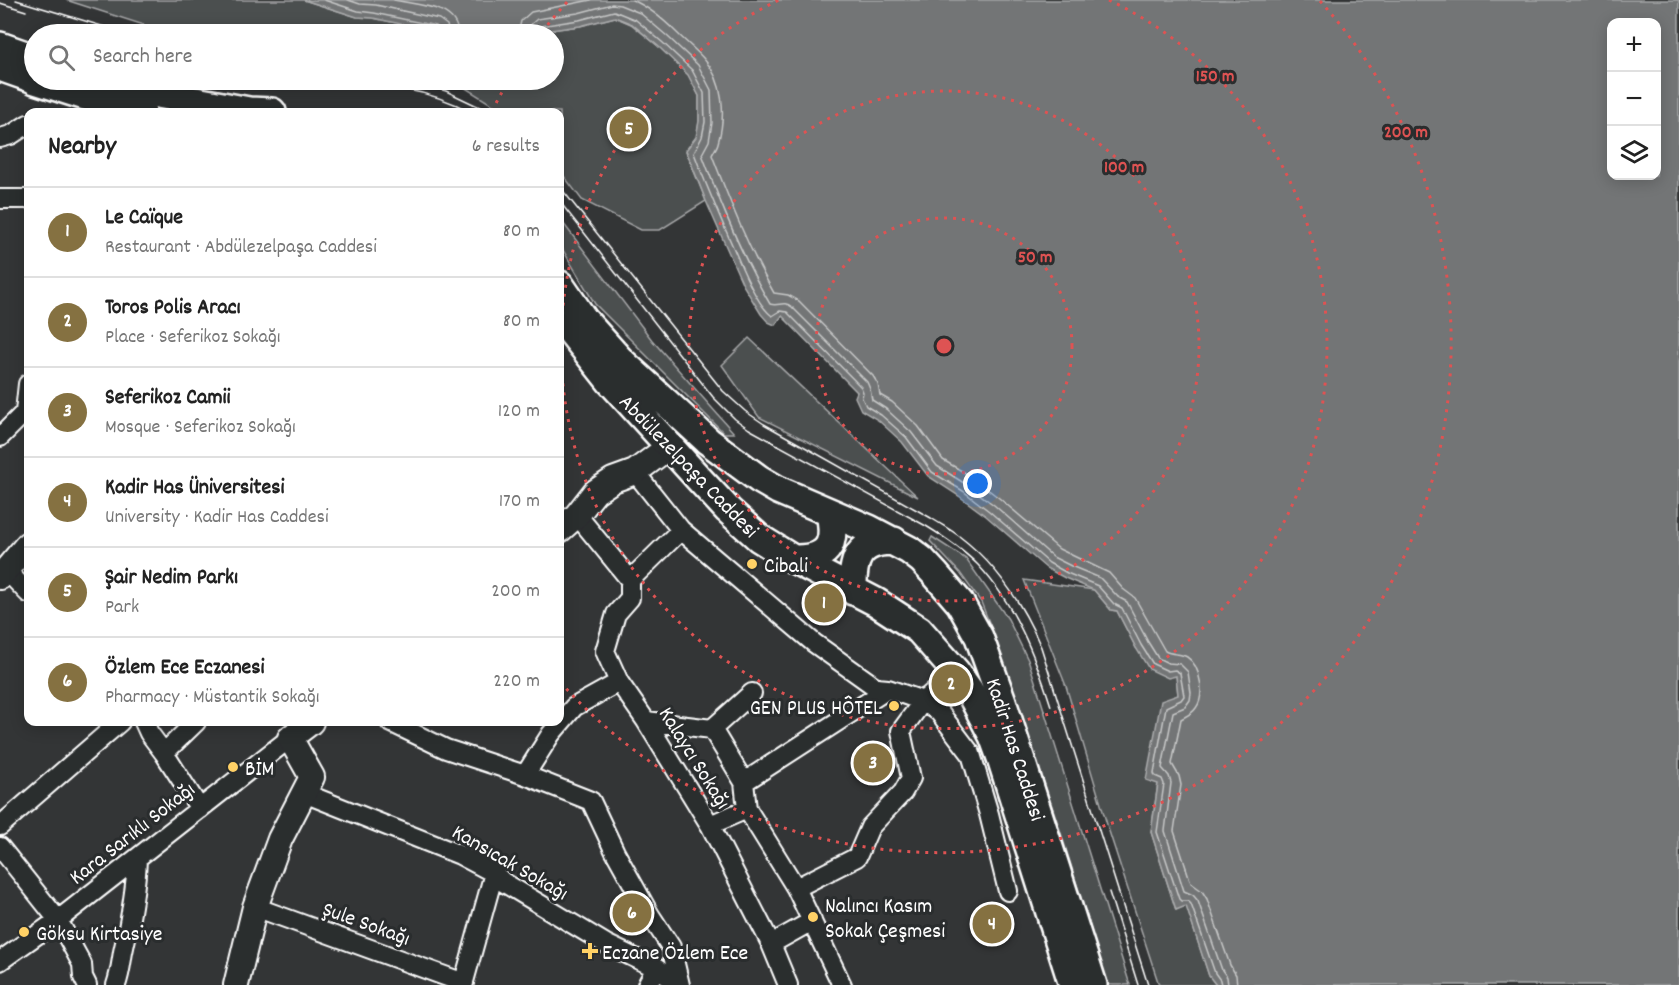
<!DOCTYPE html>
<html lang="en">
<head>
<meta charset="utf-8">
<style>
  body { margin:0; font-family:Dekko,sans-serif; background:#f2f2f2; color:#222 }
  .controls { position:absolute; right:18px; top:18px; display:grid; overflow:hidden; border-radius:12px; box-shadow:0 3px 15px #0003 }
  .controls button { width:54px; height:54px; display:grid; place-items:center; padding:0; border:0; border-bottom:2px solid #e0e0e0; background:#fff; color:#222; font:30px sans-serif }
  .you { position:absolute; left:978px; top:484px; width:21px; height:21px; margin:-15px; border:4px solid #fff; border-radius:50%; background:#1a73e8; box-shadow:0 0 0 9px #1a73e833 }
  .badge { display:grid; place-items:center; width:39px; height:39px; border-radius:50%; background:#857141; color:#fff; font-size:20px; font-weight:700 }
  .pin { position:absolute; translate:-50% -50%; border:3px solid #fff; box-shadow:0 2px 6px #0006 }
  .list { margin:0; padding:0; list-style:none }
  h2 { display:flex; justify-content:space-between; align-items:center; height:78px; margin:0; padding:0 24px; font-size:26px }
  h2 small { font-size:20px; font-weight:400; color:#767676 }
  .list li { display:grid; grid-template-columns:39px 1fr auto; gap:18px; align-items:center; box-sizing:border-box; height:90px; padding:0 24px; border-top:2px solid #e0e0e0 }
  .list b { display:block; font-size:22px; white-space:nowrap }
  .list p { margin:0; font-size:20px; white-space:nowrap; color:#767676 }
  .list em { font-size:20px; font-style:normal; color:#767676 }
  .icon { flex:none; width:33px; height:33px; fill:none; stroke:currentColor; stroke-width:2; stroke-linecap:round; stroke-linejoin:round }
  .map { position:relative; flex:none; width:1679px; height:985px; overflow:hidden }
  .search { position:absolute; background:#fff; box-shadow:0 3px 15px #0003; left:24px; top:24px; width:540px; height:66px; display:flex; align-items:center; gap:15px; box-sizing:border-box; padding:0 21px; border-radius:33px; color:#767676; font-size:22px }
  .panel { position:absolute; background:#fff; box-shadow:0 3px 15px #0003; left:24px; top:108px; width:540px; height:618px; border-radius:12px }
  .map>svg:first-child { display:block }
  .green { fill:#4c4f50; stroke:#a6a7a8; stroke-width:1.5 }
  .water { fill:#737576; stroke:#abacad; stroke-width:1.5; fill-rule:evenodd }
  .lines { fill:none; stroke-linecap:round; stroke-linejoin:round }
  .shore { stroke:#c7c8c8; stroke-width:1.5 }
  .street-casing { stroke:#fff; stroke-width:22 }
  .secondary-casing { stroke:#fff; stroke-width:28 }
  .primary-casing { stroke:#fff; stroke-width:32 }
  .street { stroke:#2a2d2e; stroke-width:18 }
  .secondary { stroke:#2a2d2e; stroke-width:24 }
  .primary { stroke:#2a2d2e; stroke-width:27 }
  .tram { stroke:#fff; stroke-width:1.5 }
  .ring { fill:none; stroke:#de5353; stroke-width:3; stroke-dasharray:3 6 }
  .poi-dot { fill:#ffd166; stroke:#2a2d2e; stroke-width:2 }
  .labels { text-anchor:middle; stroke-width:6; stroke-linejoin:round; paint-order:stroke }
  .street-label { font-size:22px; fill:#fff; stroke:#2a2d2e }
  .poi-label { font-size:22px; fill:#fff; stroke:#2a2d2e; text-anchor:start }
  .centre { fill:#de5353; stroke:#2a2d2e; stroke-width:3 }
  .ring-label { font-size:18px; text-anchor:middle; font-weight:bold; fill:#de5353; stroke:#2a2d2e; stroke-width:6; stroke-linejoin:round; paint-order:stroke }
</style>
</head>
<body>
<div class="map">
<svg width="1679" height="985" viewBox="0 0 1679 985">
  <rect width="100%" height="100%" fill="#333536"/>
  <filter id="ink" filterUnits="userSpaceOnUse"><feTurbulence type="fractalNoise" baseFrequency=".0167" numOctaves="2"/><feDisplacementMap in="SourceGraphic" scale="12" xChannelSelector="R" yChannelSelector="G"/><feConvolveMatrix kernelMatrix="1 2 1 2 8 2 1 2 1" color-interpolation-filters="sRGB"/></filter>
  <g filter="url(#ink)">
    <path class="green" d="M66,0H304L357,17L373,18L447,34H466H142L144,25Z
      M615,17L631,24L658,46L688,74L699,96V122L697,137L686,151L706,201L660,230H641L582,200L560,171V112H504L464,87L442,80H554V34H521L580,26Z
      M560,219L652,340L734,433H724L595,304L560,245Z
      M749,338L918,497L759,417L722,365Z
      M932,537L966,559L1008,619L1029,662L1130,985H1108L1060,830L996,640L981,602L960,573L930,541Z
      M1024,580L1094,590L1111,610L1117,611L1136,648L1176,675L1178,695L1146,779L1158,783L1151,832L1176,910L1186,905L1209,976L1216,985H1159L1108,828L1066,686Z"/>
    <path class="water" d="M304,0H1679V985H1216L1209,976L1186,906L1176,910L1151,832L1158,784L1146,780L1161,701L1178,695L1176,676L1168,678L1149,669L1136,648L1117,611L1111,610L1094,590L1065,578L1046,568L986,516L959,496L928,476L902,442L878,420L861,410L855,397L857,392L782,316L775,325L768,322L761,314L743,285L706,201L686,150L696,137L699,121V96L688,75L658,46L632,24L615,17L580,26L521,34H447L373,18L357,17ZM1612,22H1656V176H1612Z"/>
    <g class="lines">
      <path class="shore" d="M324,0L358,11L374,13L436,26L440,29L441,34
        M348,0L360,4L376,5L439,19L447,25L449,34
        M394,0C417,5 457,5 458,34
        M632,0C649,7 664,20 677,33C686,42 696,50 704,59C724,81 726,116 718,143C717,147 714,151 712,155C730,202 749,250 774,293L788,295L799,301L873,376L878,384L880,395L892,402L918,426L943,460L972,477L999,498L1059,549L1109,573L1123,589L1135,598L1165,651C1172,655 1180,653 1187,657C1201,666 1205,696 1196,708C1192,714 1186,716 1181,719L1172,764L1179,776L1181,785L1174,831L1191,883L1202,891L1207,899L1230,965L1236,975L1237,985
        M518,34L521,21L531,12L591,0
        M527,34L529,26L537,19L578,13L612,4L620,5L640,13L667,36L698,65L711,90L712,123L709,141L702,154C721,205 742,257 770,304C779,307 783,300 792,307L867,382L870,389L872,400L886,409L911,432L937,466L967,485L994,505L1053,557L1071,566L1100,578L1118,597L1127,602L1148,642L1158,658L1168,663L1180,664L1188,672L1191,693L1190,700L1185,707L1173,712L1162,768L1169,776L1171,783L1165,831L1184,891L1193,895L1198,901L1222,970L1227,977L1228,985
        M535,34L536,29L540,26L579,20L614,11L636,20L662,42L692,70L704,93L705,122L702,137L694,153C707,188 722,222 737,256C744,273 758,306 772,316L780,311L787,312L861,387L863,392L862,398L866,406L881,415L906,437L932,472L963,491L989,511L1049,563L1067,573L1098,586L1114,604L1122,608L1141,645L1153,664L1168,671L1175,670L1180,673L1184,696L1181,700L1166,707L1154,773L1155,776L1162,779L1164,784L1157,832L1179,899L1181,901H1188L1191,904L1215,973L1220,980L1221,985"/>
      <defs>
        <path id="street" d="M0,138L11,135L28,124
          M0,199H28
          M0,437L25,412L28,384
          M635,472L681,530L814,643L877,688L888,689L923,701L939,712L971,754L989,814L1008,891
          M577,515L630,580V598L616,614L605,651L619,682L646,721L710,825L771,944L788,985
          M6,570L28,593
          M630,580L681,530
          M646,721L712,729L744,782L747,809L796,888L842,985
          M144,722L149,733L164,753L200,809
          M390,722L446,749L525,775L591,801L615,852L650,915L671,947L680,985
          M712,729L752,693
          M164,753L196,722
          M525,775L551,734L574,707L619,682
          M744,782L888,689
          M304,793L460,855L494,873L503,882L606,944L656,968L680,985
          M710,825L747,809
          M0,826L120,722
          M0,847L58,920L82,964L83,977L87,985
          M796,888L857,857L870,827L903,792L911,778L901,731L923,701L956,672
          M255,907L464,983
          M771,944L812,921
          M0,961L58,920L290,738
          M116,985C120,974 121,964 123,952C130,921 136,890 137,858
          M463,985L494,873
          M647,985L656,968"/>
        <path id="secondary" d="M560,530L577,515L595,492L613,480L635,472L670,446
          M0,577L28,544
          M236,985L255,907L280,839L312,777L290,738L311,722"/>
        <path id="primary" d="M0,46L34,58
          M0,67L34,79
          M35,80L116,106L142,112
          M97,80L142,91L249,111L272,112
          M560,285L584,320L620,360L708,441L759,479L778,490L869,529L909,550L922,560L936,575L960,603L979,637L1002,701L1093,985
          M565,324L611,382L701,481L728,510L759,538L793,559L876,602L919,630L956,672L969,690L993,736L1001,758L1073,985
          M793,559C827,559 837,547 830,513
          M853,591C852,559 858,541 894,541"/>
      </defs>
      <use href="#street" class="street-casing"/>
      <use href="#secondary" class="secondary-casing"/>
      <use href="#primary" class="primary-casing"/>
      <use href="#street" class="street"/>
      <use href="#secondary" class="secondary"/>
      <use href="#primary" class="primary"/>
      <path class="tram" d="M16,0L128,34
        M0,3L26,11
        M309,80C364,84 421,84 471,112
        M409,80L446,91L490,112
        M560,187L723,391L745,411L764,424L931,518C940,524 950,529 959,536C996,564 1023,605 1041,647L1148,985
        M560,202L713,397L735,419L749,429L926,526C944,537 963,550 978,565C1015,604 1035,656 1051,706
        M1109,892L1138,985"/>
    </g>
  </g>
  <g class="ring">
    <circle cx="944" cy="346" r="128"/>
    <circle cx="944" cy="346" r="255"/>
    <path d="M1109 0A383 383 0 1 1 779 0"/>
    <path d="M492 111A510 510 0 0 1 509 80M542 32A510 510 0 0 1 568 1M1320 1A510 510 0 1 1 562 684"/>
  </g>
  <g class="poi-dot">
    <circle cx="752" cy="564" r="6"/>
    <circle cx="894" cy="706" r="6"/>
    <circle cx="233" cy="767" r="6"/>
    <circle cx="813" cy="917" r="6"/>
    <circle cx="24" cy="932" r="6"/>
    <path d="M587 942h6v6h6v6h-6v6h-6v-6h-6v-6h6z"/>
  </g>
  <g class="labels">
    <g class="street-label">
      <text transform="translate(690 465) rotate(46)" y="8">Abdülezelpaşa Caddesi</text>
      <text transform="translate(1017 749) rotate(72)" y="8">Kadir Has Caddesi</text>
      <text transform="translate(696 757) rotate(58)" y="8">Kalaycı Sokağı</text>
      <text transform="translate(131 832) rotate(-38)" y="8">Kara Sarıklı Sokağı</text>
      <text transform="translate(511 861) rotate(30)" y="8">Kansıcak Sokağı</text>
      <text transform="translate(367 922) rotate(20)" y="8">Şule Sokağı</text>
    </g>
    <g class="poi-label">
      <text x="764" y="572">Cibali</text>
      <text x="882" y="714" text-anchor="end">GEN PLUS HÔTEL</text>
      <text x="245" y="775">BİM</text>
      <text x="825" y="912">Nalıncı Kasım<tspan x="825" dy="25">Sokak Çeşmesi</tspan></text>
      <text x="36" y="940">Göksu Kirtasiye</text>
      <text x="602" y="959">Eczane Özlem Ece</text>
    </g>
  </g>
  <circle cx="944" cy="346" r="9" class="centre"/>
  <g class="ring-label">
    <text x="1215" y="81">150 m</text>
    <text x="1406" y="137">200 m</text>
    <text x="1124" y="172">100 m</text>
    <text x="1035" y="262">50 m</text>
  </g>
</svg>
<div class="controls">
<button>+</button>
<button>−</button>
<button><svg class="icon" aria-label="layers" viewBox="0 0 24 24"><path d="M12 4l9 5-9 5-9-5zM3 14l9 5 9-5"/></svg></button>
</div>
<div class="you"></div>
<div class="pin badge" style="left:824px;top:603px">1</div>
<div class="pin badge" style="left:951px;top:684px">2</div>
<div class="pin badge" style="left:873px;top:763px">3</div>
<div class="pin badge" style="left:992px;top:924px">4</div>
<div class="pin badge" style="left:629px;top:129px">5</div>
<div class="pin badge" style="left:632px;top:913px">6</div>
<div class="search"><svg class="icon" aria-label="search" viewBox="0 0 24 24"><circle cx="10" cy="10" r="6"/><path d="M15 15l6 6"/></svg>Search here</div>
<section class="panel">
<h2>Nearby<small>6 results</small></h2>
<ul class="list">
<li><span class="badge">1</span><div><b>Le Caïque</b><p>Restaurant · Abdülezelpaşa Caddesi</p></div><em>80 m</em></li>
<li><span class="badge">2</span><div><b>Toros Polis Aracı</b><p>Place · Seferikoz Sokağı</p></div><em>80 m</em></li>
<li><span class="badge">3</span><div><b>Seferikoz Camii</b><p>Mosque · Seferikoz Sokağı</p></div><em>120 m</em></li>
<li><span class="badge">4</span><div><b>Kadir Has Üniversitesi</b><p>University · Kadir Has Caddesi</p></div><em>170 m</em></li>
<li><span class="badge">5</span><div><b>Şair Nedim Parkı</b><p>Park</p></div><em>200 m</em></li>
<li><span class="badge">6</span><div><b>Özlem Ece Eczanesi</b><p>Pharmacy · Müstantik Sokağı</p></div><em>220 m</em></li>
</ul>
</section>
</div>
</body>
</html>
